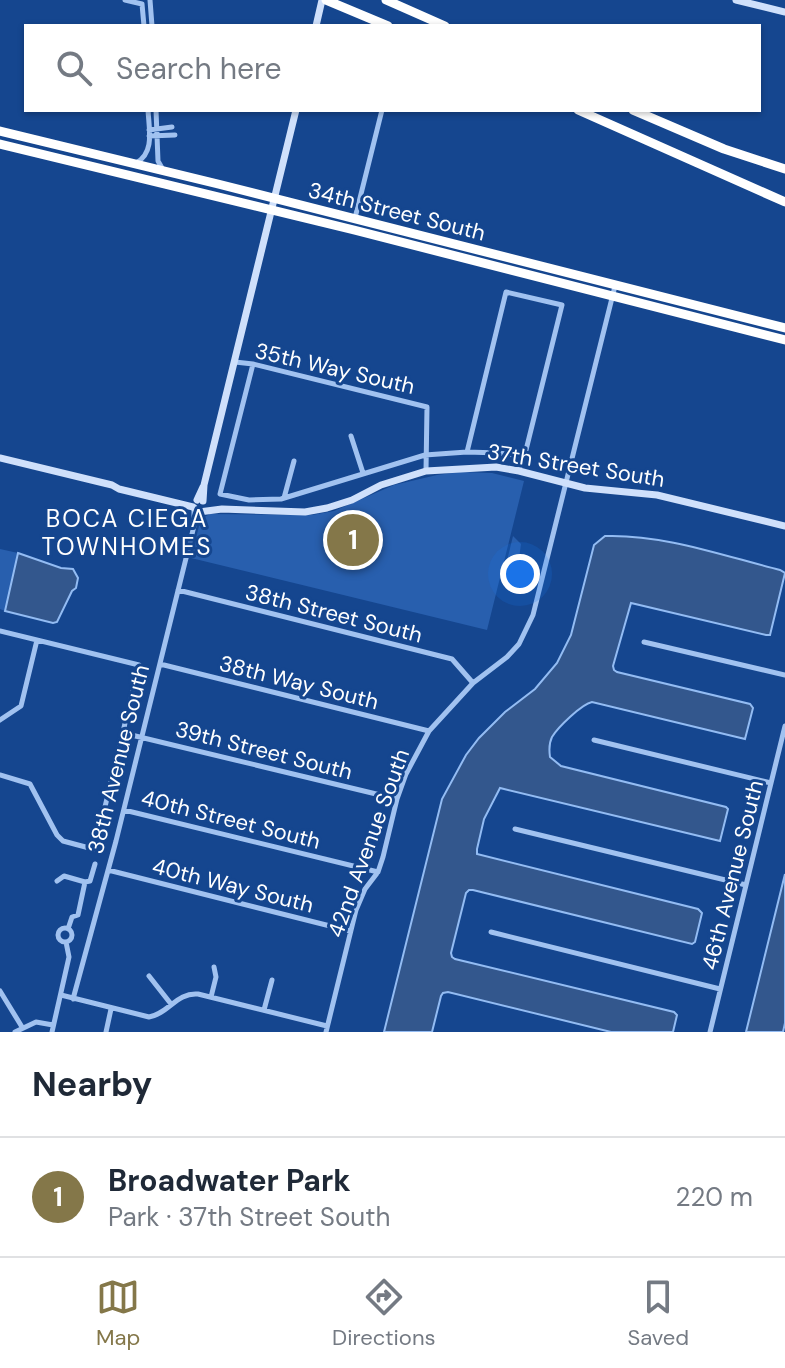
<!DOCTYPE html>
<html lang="en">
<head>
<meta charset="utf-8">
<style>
  body { margin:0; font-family:"DM Sans",sans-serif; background:#f6f6f7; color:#1f2937 }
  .you { position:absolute; left:520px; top:574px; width:28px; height:28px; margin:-20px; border:6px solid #fff; border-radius:50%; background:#1a73e8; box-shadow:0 0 0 12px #1a73e833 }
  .badge { display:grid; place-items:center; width:52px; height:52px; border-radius:50%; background:#847749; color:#fff; font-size:26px; font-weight:700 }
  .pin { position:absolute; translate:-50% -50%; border:4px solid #fff; box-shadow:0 2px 8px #0006 }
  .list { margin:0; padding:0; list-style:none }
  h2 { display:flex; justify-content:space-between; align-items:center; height:104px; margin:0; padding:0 32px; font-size:34px }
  h2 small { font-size:26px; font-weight:400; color:#747a83 }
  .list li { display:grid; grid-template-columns:52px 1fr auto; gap:24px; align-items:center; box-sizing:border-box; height:120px; padding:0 32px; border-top:2px solid #e0e1e3 }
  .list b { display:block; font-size:30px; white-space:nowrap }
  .list p { margin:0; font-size:26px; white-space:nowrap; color:#747a83 }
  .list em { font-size:26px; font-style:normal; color:#747a83 }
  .icon { flex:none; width:44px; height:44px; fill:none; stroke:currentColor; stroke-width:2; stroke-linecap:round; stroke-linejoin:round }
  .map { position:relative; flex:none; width:785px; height:1032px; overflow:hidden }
  .search { position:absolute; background:#fff; box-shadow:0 2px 6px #0004; left:24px; right:24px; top:24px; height:88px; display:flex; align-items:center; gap:20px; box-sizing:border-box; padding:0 28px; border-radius:0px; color:#747a83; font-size:30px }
  .sheet { height:224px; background:#fff }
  nav { display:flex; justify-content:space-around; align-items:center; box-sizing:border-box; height:112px; border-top:2px solid #e0e1e3; background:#fff; font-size:22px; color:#747a83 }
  nav a { display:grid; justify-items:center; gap:4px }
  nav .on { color:#847749 }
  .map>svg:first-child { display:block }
  .green { fill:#285fae }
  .water { fill:#33578d; stroke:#93bcf3; stroke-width:2 }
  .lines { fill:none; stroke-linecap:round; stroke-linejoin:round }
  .street { stroke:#a1c2f0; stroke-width:5 }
  .secondary { stroke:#cfe0fb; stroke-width:7 }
  .highway { stroke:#fff; stroke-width:9 }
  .labels { text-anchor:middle; stroke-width:6; stroke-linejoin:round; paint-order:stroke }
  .street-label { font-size:22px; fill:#fff; stroke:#15468f }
  .neighbourhood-label { font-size:24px; letter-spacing:2px; fill:#fff; stroke:#15468f }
</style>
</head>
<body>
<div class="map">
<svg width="785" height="1032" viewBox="0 0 785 1032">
  <rect width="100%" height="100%" fill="#15468f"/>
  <path class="green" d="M460,472L492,473L524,481L487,630L191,558L200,522L204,517L210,514L312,515L334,511L394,485L437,475Z
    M513,536L521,544L517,574L514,581L503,577Z
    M0,549L18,553L5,611L0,609Z"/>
  <path class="water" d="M605,536C663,534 724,556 780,570L785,573L770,635H766L631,603L613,666L614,670L617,672L750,704L753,708L745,739L592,702C582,704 558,727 552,737C549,743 549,750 550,757L561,766L726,807L728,809L720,841L500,788L484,819L477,849V854L698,909L702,913L695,942L692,944L473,890H469L466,893L451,953L452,957L455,959L674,1012L677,1015L673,1032H611L448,992L443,993L441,996L432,1032H384L442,799L466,755L479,738L505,712L535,689L557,663L571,635L594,545Z
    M18,553L61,568L73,569L78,578L76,588L72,591L57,622L53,623L5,611Z
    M785,874V1023L783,1032H746Z"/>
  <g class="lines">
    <path class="street" d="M125,0L142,4
      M150,0L152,26
      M142,4L144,26
      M156,110L158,161L162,168
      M149,130L172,127
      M149,136L175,135
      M136,163C155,153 149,129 148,110
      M355,218L382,110
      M235,362L253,364L427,407L426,471
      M253,364L220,494L249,500L281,499L425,455L467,452L499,453L522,456
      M351,436L363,473
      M467,452L506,292L562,305L526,450L522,456L519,471
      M284,498L294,461
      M178,590L452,659L473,683
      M0,631L139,665L98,836L93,849L63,841L57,835L30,784L0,775
      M644,642L785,675
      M160,664L429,731
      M0,720L21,706L37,640
      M123,733L397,799
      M594,740L771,783
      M124,810L378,872
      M515,829L746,885
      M108,870L350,931
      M57,881L64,876L85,882L90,881L95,864
      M58 935a7 7 0 1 1 14 0a7 7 0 1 1-14 0Z
      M68,929L72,917L78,915L85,882
      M491,932L720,989
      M149,976L171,1004
      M0,991L22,1027
      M61,995L149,1017C168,1014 177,992 198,994L327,1026
      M211,997L216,977L214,967
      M73,999L116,841L194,526V509
      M264,1010L272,980
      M15,1032L36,1022L53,1025
      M52,1032L69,957L66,942
      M106,1032L111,1009
      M326,1032L356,910L365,889L378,872L383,857L397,799L406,774L429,731L473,683L507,657L519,644L533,615L615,286
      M710,1032L785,726"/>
    <path class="secondary" d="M736,0L785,12
      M316,26L322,0
      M0,458L112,485L119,489L193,507L199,512L222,509L305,512L327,508L352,500L381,485L426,471L496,467L519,471L585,488L657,495L785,526
      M197,500L203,487
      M203,501L204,485L296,110"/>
    <path class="highway" d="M326,0L388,26
      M386,0L445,26
      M578,110L785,202
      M633,110L724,149L785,169
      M0,131L218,184L785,328
      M0,144L354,230L785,340"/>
  </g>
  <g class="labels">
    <g class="street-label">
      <text transform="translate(397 211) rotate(14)" y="8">34th Street South</text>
      <text transform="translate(335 368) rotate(13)" y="8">35th Way South</text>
      <text transform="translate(576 465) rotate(9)" y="8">37th Street South</text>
      <text transform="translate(334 613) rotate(14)" y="8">38th Street South</text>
      <text transform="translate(299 682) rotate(14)" y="8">38th Way South</text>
      <text transform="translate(264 750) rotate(14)" y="8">39th Street South</text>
      <text transform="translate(118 759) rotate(-76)" y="8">38th Avenue South</text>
      <text transform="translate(231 819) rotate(14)" y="8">40th Street South</text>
      <text transform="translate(368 843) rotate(-70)" y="8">42nd Avenue South</text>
      <text transform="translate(732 875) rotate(-76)" y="8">46th Avenue South</text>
      <text transform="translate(233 885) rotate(14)" y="8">40th Way South</text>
    </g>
    <g class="neighbourhood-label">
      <text x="127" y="527">BOCA CIEGA<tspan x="127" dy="28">TOWNHOMES</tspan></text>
    </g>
  </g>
</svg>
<div class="you"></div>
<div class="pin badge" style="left:353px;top:540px">1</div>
<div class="search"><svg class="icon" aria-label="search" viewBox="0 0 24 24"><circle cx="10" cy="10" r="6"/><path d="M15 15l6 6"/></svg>Search here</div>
</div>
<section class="sheet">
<h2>Nearby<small></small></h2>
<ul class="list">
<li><span class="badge">1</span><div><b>Broadwater Park</b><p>Park · 37th Street South</p></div><em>220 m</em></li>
</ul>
</section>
<nav>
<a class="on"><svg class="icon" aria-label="map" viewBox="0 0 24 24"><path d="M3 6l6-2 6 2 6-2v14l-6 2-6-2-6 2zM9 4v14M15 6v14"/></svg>Map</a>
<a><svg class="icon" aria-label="directions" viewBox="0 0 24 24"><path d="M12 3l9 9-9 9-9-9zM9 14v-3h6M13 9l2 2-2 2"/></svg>Directions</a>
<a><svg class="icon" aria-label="saved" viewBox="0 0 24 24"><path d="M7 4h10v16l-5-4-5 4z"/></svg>Saved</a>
</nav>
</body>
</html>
